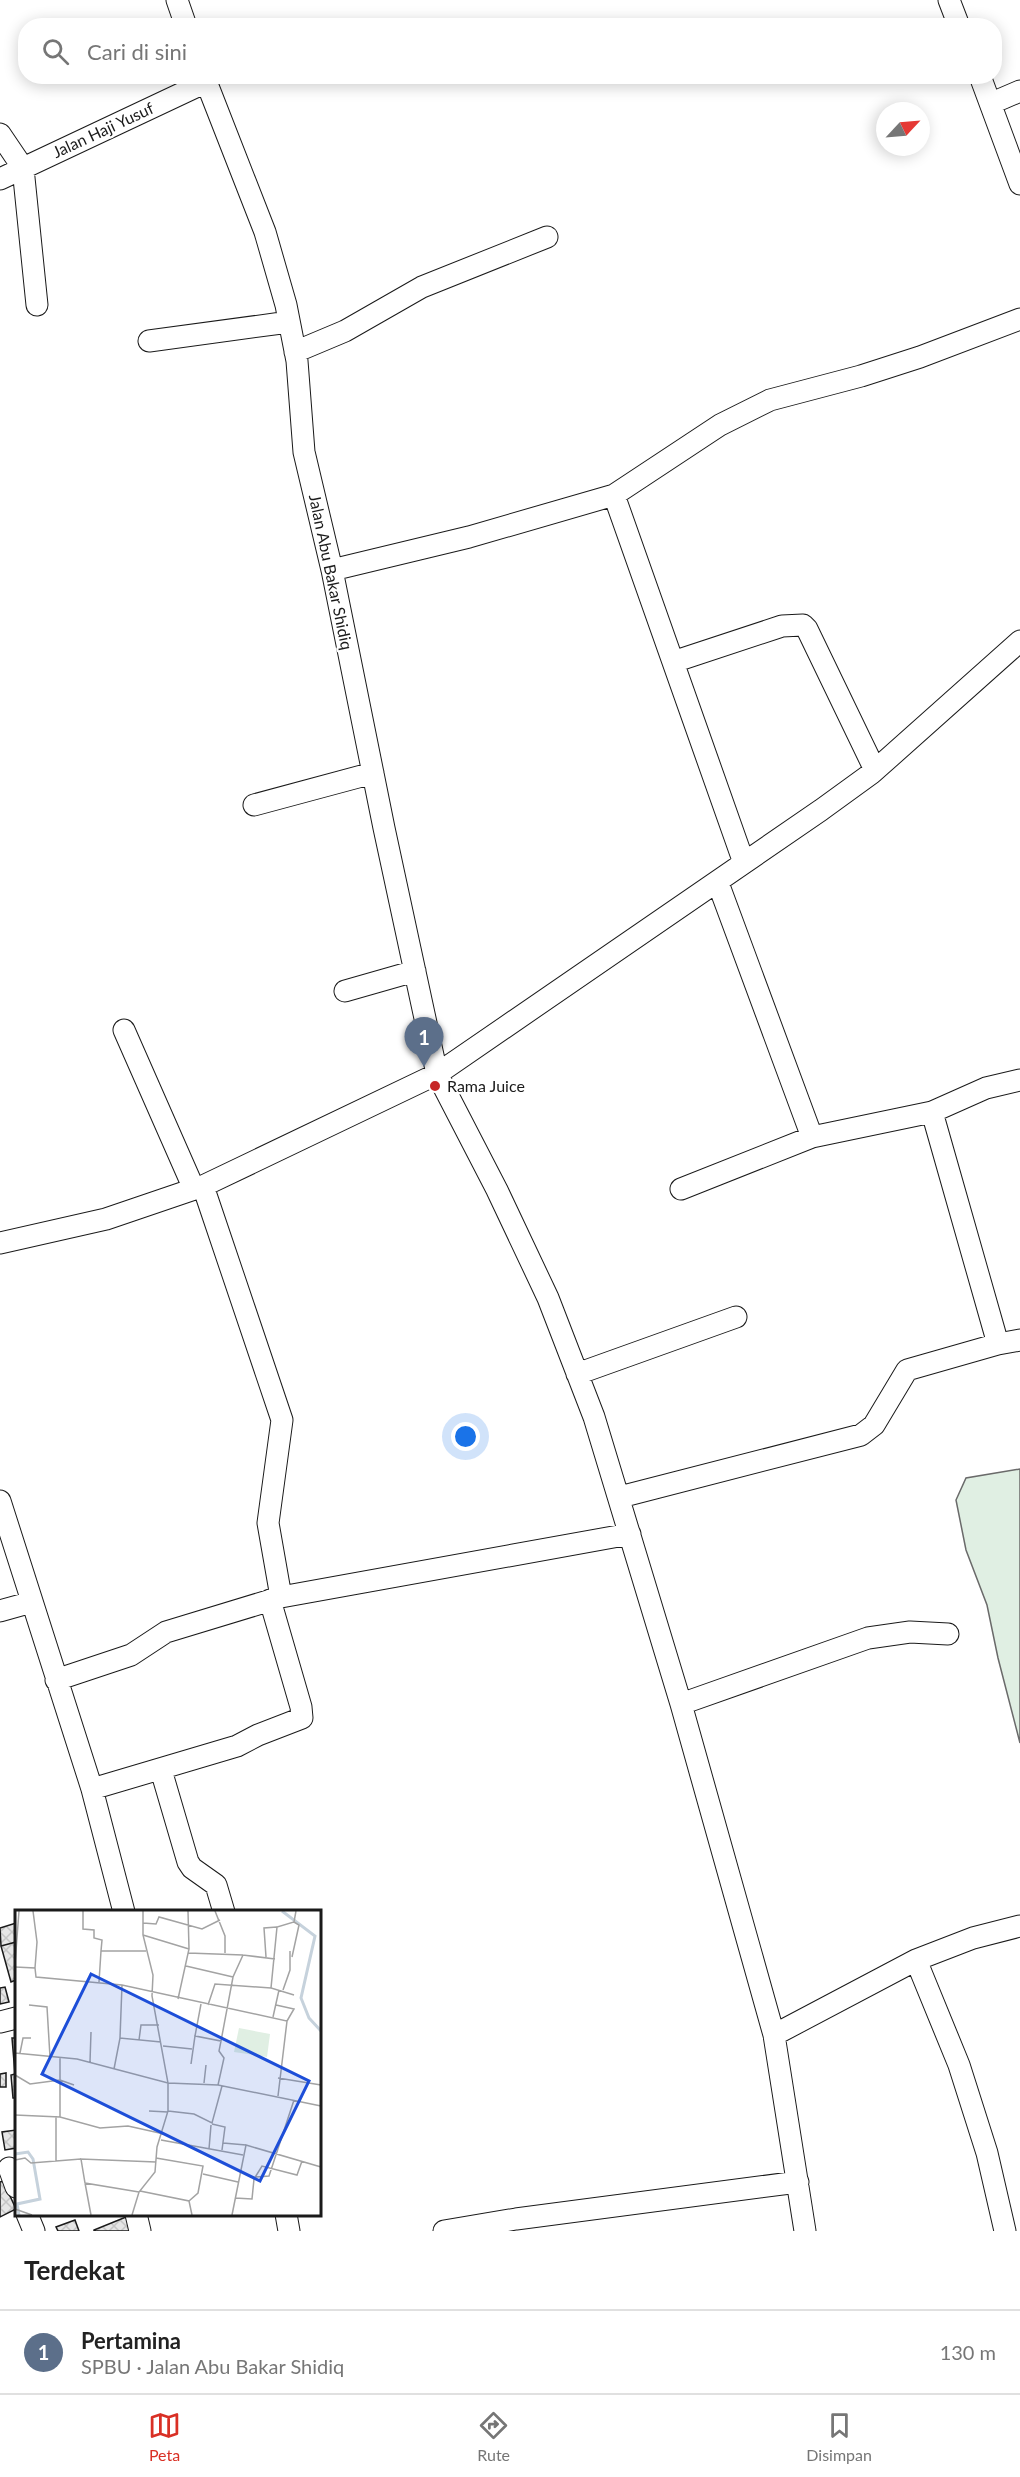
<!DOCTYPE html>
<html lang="id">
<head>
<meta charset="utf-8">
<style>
  body { margin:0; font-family:Lato,sans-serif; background:#f6f6f6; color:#222 }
  .compass { position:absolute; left:876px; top:102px; width:54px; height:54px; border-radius:50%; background:#fff; box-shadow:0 3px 15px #0003; rotate:64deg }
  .you { position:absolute; left:466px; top:1437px; width:21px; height:21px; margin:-15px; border:4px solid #fff; border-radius:50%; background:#1a73e8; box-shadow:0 0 0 9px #1a73e833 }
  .badge { display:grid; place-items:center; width:39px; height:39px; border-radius:50%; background:#d93025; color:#fff; font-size:20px; font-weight:700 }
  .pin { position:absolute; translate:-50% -50px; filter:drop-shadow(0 2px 3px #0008) }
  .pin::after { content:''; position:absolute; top:32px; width:21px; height:18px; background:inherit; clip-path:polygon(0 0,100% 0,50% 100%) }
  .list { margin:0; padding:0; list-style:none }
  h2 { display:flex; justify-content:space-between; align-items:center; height:78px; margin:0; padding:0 24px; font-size:26px }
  h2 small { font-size:20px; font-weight:400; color:#767676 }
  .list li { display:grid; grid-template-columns:39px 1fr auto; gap:18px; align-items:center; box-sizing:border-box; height:84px; padding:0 24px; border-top:2px solid #e0e0e0 }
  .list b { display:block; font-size:22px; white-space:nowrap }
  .list p { margin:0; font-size:20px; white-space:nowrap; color:#767676 }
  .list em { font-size:20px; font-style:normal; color:#767676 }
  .icon { flex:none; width:33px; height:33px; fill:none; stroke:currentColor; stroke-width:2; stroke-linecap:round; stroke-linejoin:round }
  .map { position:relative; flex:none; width:1020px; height:2231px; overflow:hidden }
  .search { position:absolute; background:#fff; box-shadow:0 3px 15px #0003; left:18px; right:18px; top:18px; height:66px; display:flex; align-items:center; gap:15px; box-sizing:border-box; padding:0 21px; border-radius:24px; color:#767676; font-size:22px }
  .sheet { height:162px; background:#fff }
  nav { display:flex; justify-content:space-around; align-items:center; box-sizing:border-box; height:84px; border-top:2px solid #e0e0e0; background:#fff; font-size:16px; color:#767676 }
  nav a { display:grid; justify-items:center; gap:3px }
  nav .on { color:#d93025 }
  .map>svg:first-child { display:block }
  .pitch { fill:#e0efe3; stroke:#6a6a6a; stroke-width:1.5 }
  .building { fill:url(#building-cross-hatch); stroke:#1a1a1a; stroke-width:1.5 }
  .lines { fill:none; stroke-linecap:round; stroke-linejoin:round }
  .minor-casing { stroke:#1a1a1a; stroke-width:23 }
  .minor { stroke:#fff; stroke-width:21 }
  .poi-dot { fill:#c62828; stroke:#fff; stroke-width:2 }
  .labels { text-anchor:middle; stroke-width:4.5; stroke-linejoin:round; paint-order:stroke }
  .street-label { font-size:16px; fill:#1a1a1a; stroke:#fff }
  .poi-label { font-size:16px; fill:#1a1a1a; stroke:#fff; text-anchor:start }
  .inset-river { fill:none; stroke:#c6d2dc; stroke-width:3 }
  .inset-road { fill:none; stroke:#a3a3a3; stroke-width:1.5 }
  .view { fill:#1d4ed8; fill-opacity:0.15; stroke:#1d4ed8; stroke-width:3 }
  .inset-edge { fill:none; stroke:#1a1a1a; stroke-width:3 }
</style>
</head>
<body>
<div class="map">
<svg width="1020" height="2231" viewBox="0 0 1020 2231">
  <defs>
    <pattern id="building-cross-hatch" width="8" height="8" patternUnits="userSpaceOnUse" patternTransform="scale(1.5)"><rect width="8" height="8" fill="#e6e6e6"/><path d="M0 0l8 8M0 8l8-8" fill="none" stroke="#c5c5c5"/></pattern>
  </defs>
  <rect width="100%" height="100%" fill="#fff"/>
  <path class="pitch" d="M1020,1469V1743L998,1658L987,1605L966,1550L956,1500L966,1478Z"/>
  <path class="building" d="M16,1923V1942L1,1946L0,1928Z
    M16,1942V1980L11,1982L1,1946Z
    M5,1987L9,2002L0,2004V1988Z
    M12,2038H16V2074H15Z
    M6,2073V2087H0V2074Z
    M15,2074H16V2098H13L11,2075Z
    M16,2130V2148L5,2150L2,2132Z
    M3,2181L16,2209L0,2217V2182Z
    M126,2217L131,2231H94V2230Z
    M75,2220L79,2231H58L56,2227Z"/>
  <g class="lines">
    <defs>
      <path id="minor" d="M177,0L186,26
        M949,0L959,26
        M204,76L265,232L286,305L297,361L304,452L332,570L384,828L437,1074L497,1190L548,1298L594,1417L681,1704L774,2035L805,2231
        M980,76L1020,184
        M992,103L1020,91
        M0,134L23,168L37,305
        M0,179L206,82
        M149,341L289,322
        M295,352L345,331L422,287L547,237
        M614,495L720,425L770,400L861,376L920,357L1020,319
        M332,570L469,537L614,495L744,863
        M673,662L782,626L803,625L807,629L875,770
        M254,805L373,773
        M718,883L812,1137
        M345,991L415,971
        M124,1030L194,1189
        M932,1112L986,1088L1020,1080
        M203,1186L282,1420L268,1523L281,1597L630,1534
        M681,1189L812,1137L932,1112L998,1344L1020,1340
        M0,1243L106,1219L203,1186L437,1074L821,810L872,773L1020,641
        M577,1374L736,1317
        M620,1497L861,1435L874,1425L907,1370L998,1344
        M0,1501L92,1789L124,1912
        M0,1611L32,1602
        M56,1680L131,1655L166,1632L281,1597
        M681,1704L868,1638L910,1632L948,1634
        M161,1770L188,1862L192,1868L216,1885L224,1912
        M92,1789L237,1746L258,1735L302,1718L301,1707L270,1600
        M916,1960L959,2065L987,2153L1005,2231
        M0,2022L16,2018
        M774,2035L916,1960L973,1938L1020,1926
        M9,2168L16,2187
        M27,2214L34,2231
        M136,2214L140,2231
        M286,2214L289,2231
        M444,2231L516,2219L798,2182"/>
    </defs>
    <use href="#minor" class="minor-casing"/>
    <use href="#minor" class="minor"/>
  </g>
  <circle class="poi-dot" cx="435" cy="1086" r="6"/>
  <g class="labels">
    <g class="street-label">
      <text transform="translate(103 130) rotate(-25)" y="6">Jalan Haji Yusuf</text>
      <text transform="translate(331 572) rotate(78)" y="6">Jalan Abu Bakar Shidiq</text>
    </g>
    <g class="poi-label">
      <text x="447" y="1092">Rama Juice</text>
    </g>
  </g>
  <g transform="translate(15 1910)">
    <rect width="306" height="306" fill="#fff"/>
    <path d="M224,118L255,124L252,147L219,142Z" fill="#e0efe3"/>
    <path class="inset-river" d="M267,1L300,26L286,88L294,108L306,121M0,244L13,242L18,249L25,289L2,294L4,305"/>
    <path class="inset-road" d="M18,1L22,32L20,58M68,1V19L79,20V28L87,30L86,41H131M200,1L210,26V43M128,13L141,14L144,7L187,19L205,10M128,25L174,39M173,43L228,45M251,47L249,18L262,17M277,47L284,15L279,12M0,54L4,1M171,56L218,67M0,57L20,58L21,67L107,75L272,111L263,186M84,72L86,41M268,80L275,60V41M279,85L256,78L262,17L279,12L281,1M163,89L174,39L173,1M14,95L32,97L35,147M193,95L200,74L256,78M261,95L279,99L272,111M258,107L264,80M0,114V147M180,126L186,94M105,128L107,75M124,130L126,115H144M148,136L177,139M0,143L62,149L153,173L203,175L306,196M5,143L8,128H16M75,152L76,122M176,154L180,126L206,131L218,67L228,45L260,49M99,159L105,128L146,132M0,165L15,174L45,170L59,175M263,168L306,175M189,173L191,155M203,175L209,148L204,141L206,131M134,201L153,202M153,201L179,204L197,213L207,176M0,205L45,207L85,218L113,216L149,224M41,206V251M45,207V148M197,214L210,217L207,240M146,230L228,245M208,233L231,235M194,239L196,215M141,248L188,256L183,283L174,291M0,250L10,248L16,253L66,249M188,264L223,272M241,267L254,266L279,190M70,273L76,305M125,281L174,291L177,305M124,282L70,273L66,249L141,252M220,288L237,289L239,269L247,256L282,265L287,251M0,299L17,305M117,305L124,282L140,262L142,237L153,201V173L137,86L138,65L128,25V1M217,305L231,235L306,257"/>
    <path class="view" d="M76,64L294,171L245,271L27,164Z"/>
    <rect width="306" height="306" class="inset-edge"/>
  </g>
</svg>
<svg class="compass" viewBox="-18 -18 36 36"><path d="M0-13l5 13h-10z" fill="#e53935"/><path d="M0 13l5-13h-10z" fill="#767676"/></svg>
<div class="you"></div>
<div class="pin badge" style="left:424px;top:1067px;background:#5c6f8a">1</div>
<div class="search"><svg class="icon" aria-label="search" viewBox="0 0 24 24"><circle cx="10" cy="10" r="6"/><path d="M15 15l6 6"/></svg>Cari di sini</div>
</div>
<section class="sheet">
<h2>Terdekat<small></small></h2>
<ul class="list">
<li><span class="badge" style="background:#5c6f8a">1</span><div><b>Pertamina</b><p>SPBU · Jalan Abu Bakar Shidiq</p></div><em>130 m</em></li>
</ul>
</section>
<nav>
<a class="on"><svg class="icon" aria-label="map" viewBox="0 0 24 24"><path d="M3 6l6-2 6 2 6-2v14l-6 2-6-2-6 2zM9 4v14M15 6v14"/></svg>Peta</a>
<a><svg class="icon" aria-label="directions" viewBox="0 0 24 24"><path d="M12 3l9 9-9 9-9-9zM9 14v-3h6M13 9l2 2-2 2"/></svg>Rute</a>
<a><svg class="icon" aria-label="saved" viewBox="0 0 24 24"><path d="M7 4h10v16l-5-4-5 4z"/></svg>Disimpan</a>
</nav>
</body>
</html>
